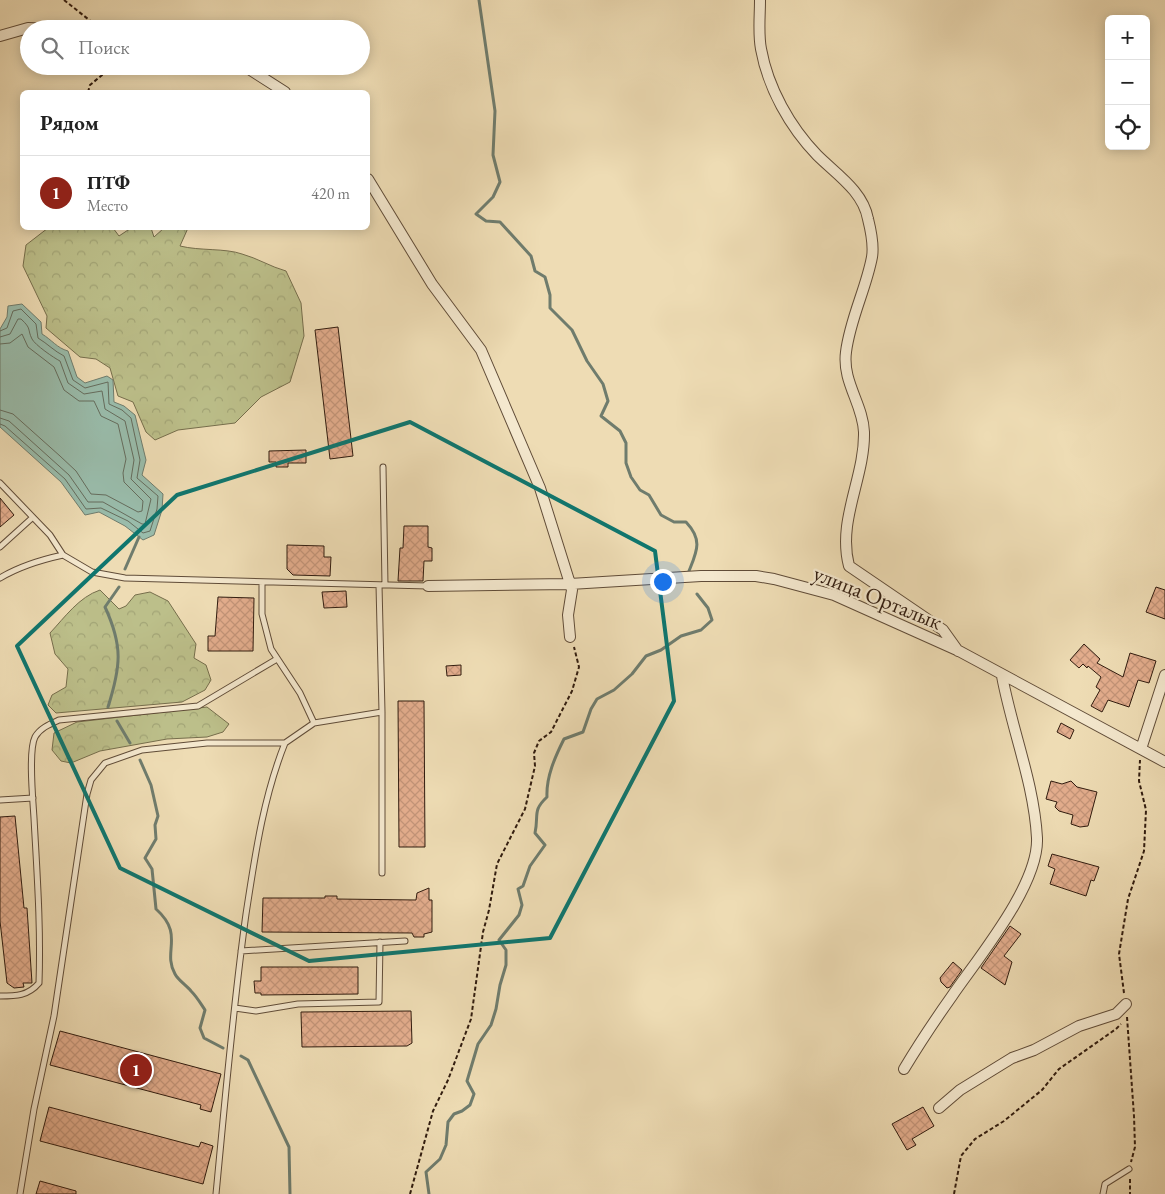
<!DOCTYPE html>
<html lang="ru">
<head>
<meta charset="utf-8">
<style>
  body { margin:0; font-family:"EB Garamond",serif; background:#f6f6f6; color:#222 }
  .controls { position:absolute; right:15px; top:15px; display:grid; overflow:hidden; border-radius:8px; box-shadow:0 2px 12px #0003 }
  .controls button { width:45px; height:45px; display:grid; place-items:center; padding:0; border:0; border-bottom:1px solid #e0e0e0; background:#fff; color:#222; font:25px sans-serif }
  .you { position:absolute; left:662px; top:581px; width:18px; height:18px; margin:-12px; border:4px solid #fff; border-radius:50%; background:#1a73e8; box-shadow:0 0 0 8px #1a73e833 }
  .badge { display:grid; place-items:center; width:32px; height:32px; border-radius:50%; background:#8f2418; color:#fff; font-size:16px; font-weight:700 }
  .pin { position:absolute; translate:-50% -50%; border:2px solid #fff; box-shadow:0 1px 5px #0006 }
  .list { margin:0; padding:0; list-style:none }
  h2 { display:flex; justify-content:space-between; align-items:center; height:65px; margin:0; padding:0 20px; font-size:21px }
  h2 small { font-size:16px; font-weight:400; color:#767676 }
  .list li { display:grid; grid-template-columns:32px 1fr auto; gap:15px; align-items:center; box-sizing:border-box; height:75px; padding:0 20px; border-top:1px solid #e0e0e0 }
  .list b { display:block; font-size:19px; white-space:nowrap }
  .list p { margin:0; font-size:16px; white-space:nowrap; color:#767676 }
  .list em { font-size:16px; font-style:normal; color:#767676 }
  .icon { flex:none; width:28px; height:28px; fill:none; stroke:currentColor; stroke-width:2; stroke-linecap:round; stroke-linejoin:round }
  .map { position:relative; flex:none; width:1165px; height:1194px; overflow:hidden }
  .search { position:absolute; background:#fff; box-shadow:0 2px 12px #0003; left:20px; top:20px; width:350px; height:55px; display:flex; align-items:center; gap:12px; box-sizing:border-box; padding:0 18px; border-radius:28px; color:#767676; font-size:19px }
  .panel { position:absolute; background:#fff; box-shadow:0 2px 12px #0003; left:20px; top:90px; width:350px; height:140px; border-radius:8px }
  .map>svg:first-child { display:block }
  .forest { fill:url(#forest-crowns); stroke:#766e4c }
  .water { fill:#99bcab; stroke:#6f7c6d }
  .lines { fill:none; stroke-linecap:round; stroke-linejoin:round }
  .shore { stroke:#656c5d; stroke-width:1 }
  .stream { stroke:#6f7c6d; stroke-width:3 }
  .building { fill:url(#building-cross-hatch); stroke:#311c0f }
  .lane-casing { stroke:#604c38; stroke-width:7 }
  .street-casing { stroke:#604c38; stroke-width:12 }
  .path { stroke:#311c0f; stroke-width:2; stroke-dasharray:4 2.5; stroke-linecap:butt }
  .lane { stroke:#f4e8ce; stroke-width:5 }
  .street { stroke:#f4e8ce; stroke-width:10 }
  .marked { fill:none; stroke:#0f766e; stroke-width:4; stroke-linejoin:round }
  .labels { text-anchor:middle; stroke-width:4.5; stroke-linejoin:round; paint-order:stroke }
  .street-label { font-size:22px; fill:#311c0f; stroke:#f4e8ce }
</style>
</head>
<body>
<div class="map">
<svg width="1165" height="1194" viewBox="0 0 1165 1194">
  <defs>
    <pattern id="forest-crowns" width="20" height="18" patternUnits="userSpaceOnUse" patternTransform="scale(1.25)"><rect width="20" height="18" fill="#bcbf8a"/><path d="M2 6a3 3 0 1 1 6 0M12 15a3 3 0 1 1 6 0" fill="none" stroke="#a2a476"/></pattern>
    <pattern id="building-cross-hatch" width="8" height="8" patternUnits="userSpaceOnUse" patternTransform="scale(1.25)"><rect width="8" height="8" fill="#e3ad8d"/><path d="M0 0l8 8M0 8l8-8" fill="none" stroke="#c39478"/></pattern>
  </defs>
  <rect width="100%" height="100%" fill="#eedcb4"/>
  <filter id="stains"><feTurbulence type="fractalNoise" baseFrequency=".004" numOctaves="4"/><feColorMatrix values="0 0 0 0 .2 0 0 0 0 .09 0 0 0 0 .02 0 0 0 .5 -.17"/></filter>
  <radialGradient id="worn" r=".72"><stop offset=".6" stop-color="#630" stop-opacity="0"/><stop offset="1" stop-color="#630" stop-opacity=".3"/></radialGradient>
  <path class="forest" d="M48,228H113L119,236L131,228H151L154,237L164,228H188L180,246C200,251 225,248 242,254C257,258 271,267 286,271L301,303L304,336L290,382L261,397L235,423L178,430L155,440L146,432L133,402L118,396L110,368L96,359L80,357L46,328L47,316L23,266L26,245Z
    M100,590L119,609L126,606L135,595L150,592L168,601L196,644L194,658L206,665L211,680L205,690L182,702L56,713L48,705L52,695L66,687L68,669L55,654L50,633C65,617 79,597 100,590Z
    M207,707L229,724L223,732L207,737L167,739L100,751L71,763L61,761L52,750L54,733L77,722Z"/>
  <path class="water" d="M22,304L41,322L42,334C52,340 57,348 68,351L77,377L85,383L107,376L113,380L114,402L124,406L135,415L146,460L142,475L163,494L162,510L154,535L143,540L125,526L99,512L85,515L61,482L0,427V329L7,317L8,306Z"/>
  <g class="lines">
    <path class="shore" d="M0,331L7,328L13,311L21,309L36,324L38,338C48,344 54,351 64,356L73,380L85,388L108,382L109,404L122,410L131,418L140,460L137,478L158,496L157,509L150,531L143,533L128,521L101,508L86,509L65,479L5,426L0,424
      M0,337L10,334L18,319H21C32,329 27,329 32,339C35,345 54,358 60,361L68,383L84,394L102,391L105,409L125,421L134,460L131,479L151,499L145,524H142L103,502H88L69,475L9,421L0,418
      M0,344L10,343L22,334L28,347L54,367L64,390L79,401H94L101,416L118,424L126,459L123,473L124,482L143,501L142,511L138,512L106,495L91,494L76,471L60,456L13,414L0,410"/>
    <path class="stream" d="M479,0L495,111L493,155L500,182L493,197L476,214L486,221L500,222L531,256L535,271L545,277L550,295V308L572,330L587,361L603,384L608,401L601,416L620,431L626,443V463L631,477L640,490L649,495L661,515L674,522H686C703,540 697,551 689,571
      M125,569L139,537
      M108,707C121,666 123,646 105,607L119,587
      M117,721L130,743
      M140,760L151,785L158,816L155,825L156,839L145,858L152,869L156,909C185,935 162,951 175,974C178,980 187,986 191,991C197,997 201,1004 205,1010L200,1028L204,1038L223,1048
      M241,1056L248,1060L289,1147L290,1194
      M429,1194L426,1172L440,1159L446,1145L448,1122L454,1114L462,1111L470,1105L474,1094L467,1081L478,1044L491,1025L496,1009L500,985L506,965V950L499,940L519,915L522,905L518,889L523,886L530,866L545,845L535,833C539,815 532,811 547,797C546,777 555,757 564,739L583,732L591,709L597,699L614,690L632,674L646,656L661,650L681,636L701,630L712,620L708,608L697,594"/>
  </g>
  <path class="building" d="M338,327L353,456L330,459L315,330Z
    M306,450V463H288V467H276V462H269V451Z
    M0,498L14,515L0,527Z
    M404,526H428V547L432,548V561H424L423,581H398L400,548H403Z
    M287,545L324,546V557H331L330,576L293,575L287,569Z
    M1156,587L1165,590V619L1146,612Z
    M346,591L347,607L324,608L322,592Z
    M218,597L254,598L253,651H208V636H215Z
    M1084,644L1100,659L1097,663L1123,677L1130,653L1156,661L1149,683L1138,680L1129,707L1108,700L1102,712L1091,706L1100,690L1096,687L1101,677L1088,666L1087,668L1083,664L1079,668L1070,660Z
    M461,665V675L447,676L446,666Z
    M398,701H424L425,847H399Z
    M1061,723L1074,730L1070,739L1057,732Z
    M1051,781L1062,784L1071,781L1077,787L1097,792L1088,826L1080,827L1071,824L1073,815L1059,811L1055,807L1057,802L1046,799Z
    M15,816L24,908H27L32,983H23L24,987L14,988L7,983L0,921V817Z
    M1052,854L1099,867L1094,881L1091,880L1086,896L1050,884L1055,869L1048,866Z
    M429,888V900H432V932L424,934V937H414L412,933L262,932L263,898H325V896H337V899L416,900L417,893Z
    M1010,926L1021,934L1004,956L1012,962L1005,985L981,968Z
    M953,962L962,970L950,987L947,988L941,982L940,978Z
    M261,967H358V994L261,995V993H255L254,981H261Z
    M411,1011L412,1043L407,1046L302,1047L301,1012Z
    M60,1031L221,1074L211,1112L200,1109L201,1105L50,1065Z
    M49,1107L199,1147L201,1142L213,1146L203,1184L40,1141Z
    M923,1107L934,1126L912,1139L916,1145L907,1150L892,1124Z
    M40,1181L76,1191V1194H36Z"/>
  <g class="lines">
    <defs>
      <path id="lane" d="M383,467L385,585
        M0,483L50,535L63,555L92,572L125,578L428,586
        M0,547L32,518
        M0,578C20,566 40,560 63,555
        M262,583V614L271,649L300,693L314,723
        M379,585L382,712V873
        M0,800L33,798
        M241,951L405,941
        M0,996C16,996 28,996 39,983C41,928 37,873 34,818C33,801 28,751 35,737C40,728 50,724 59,720L198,706L277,659
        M235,1008L256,1011L298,1004L379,1002L380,942
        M20,1194L34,1109L54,1016L87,794L91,780L105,763L142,750L207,743H285L314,723L382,712
        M216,1194C225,1101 233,1007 246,914C255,856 263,798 285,743
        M1103,1194L1105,1184L1129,1169"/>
      <path id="street" d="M760,0C760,16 758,34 761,49C768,88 790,127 817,155C836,174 863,191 868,219C871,231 874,245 872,257C866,289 850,319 846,352C842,382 863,404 864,432C865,478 837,520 849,566L943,630L958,651
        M0,36L28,28L53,29
        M232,66L249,69L285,92
        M368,179L432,284L481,350L540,488L572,590L568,615L570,637
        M428,586L570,584L701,576H756L774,579L834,595L959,651L1165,762
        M1141,749L1165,675
        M904,1069C919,1044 935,1020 952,996C978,958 1039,885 1037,838C1034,783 1012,730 1002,676
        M939,1108L960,1090L1012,1058L1034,1050L1079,1026L1116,1014L1126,1004"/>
    </defs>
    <use href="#lane" class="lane-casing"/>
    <use href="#street" class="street-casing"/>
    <path class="path" d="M64,0L93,23L96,29
      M88,92L90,85L113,66
      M1124,993L1119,954L1128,899L1144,851L1146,810L1139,781L1140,760
      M1127,1017L1134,1116L1135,1147L1131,1162
      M1130,1179V1194
      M410,1194L433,1111L448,1080L471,1019L483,932L489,910L497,864L525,809L535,766L534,753L539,741L551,732L572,691L579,667L574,647
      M954,1194L961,1156L975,1139L1004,1121L1042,1090L1059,1069L1116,1029L1121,1024"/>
    <use href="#lane" class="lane"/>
    <use href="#street" class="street"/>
  </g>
  <path class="marked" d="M410,422L655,551L674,701L550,938L309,961L120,868L17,646L177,495Z"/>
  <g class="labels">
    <g class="street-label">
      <text transform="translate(878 597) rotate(22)" y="8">улица Орталык</text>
    </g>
  </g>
  <rect width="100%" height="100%" filter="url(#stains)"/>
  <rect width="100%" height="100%" fill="url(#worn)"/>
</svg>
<div class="controls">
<button>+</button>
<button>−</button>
<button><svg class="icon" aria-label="locate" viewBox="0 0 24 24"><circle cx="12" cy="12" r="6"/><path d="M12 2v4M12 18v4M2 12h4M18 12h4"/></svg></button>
</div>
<div class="you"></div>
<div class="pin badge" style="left:136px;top:1070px">1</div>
<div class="search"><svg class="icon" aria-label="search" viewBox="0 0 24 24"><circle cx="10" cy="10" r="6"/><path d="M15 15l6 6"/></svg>Поиск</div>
<section class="panel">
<h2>Рядом<small></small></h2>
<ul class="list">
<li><span class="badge">1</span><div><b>ПТФ</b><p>Место</p></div><em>420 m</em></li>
</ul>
</section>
</div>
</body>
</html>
